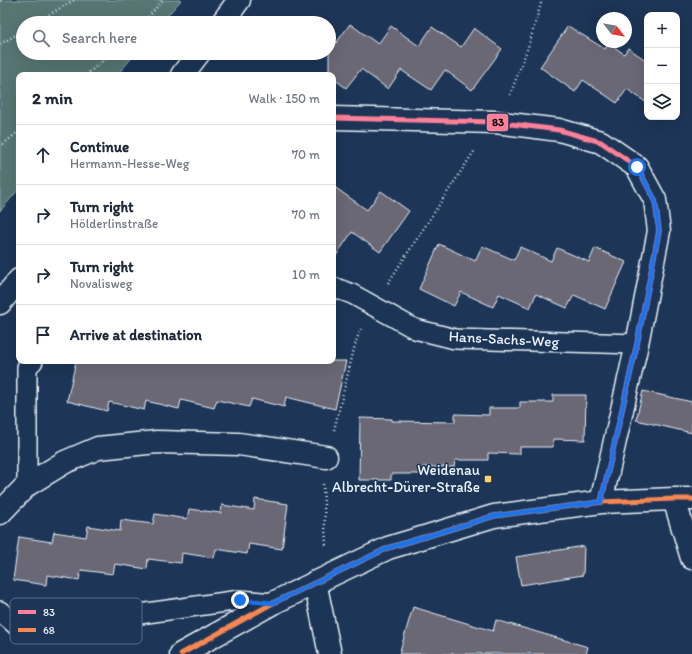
<!DOCTYPE html>
<html lang="en">
<head>
<meta charset="utf-8">
<style>
  body { margin:0; font-family:Itim,sans-serif; background:#f6f6f7; color:#1f2937 }
  .controls { position:absolute; right:12px; top:12px; display:grid; overflow:hidden; border-radius:8px; box-shadow:0 4px 16px #0002 }
  .controls button { width:36px; height:36px; display:grid; place-items:center; padding:0; border:0; border-bottom:1px solid #e0e1e3; background:#fff; color:#1f2937; font:20px sans-serif }
  .compass { position:absolute; left:596px; top:12px; width:36px; height:36px; border-radius:50%; background:#fff; box-shadow:0 4px 16px #0002; rotate:121deg }
  .stop { position:absolute; width:12px; height:12px; margin:-9px; border:3px solid #1a73e8; border-radius:50%; background:#fff }
  .stop.end { background:#1a73e8; border-color:#fff; box-shadow:0 1px 4px #0008 }
  .list { margin:0; padding:0; list-style:none }
  h2 { display:flex; justify-content:space-between; align-items:center; height:52px; margin:0; padding:0 16px; font-size:17px }
  h2 small { font-size:13px; font-weight:400; color:#747a83 }
  .list li { display:grid; grid-template-columns:26px 1fr auto; gap:12px; align-items:center; box-sizing:border-box; height:60px; padding:0 16px; border-top:1px solid #e0e1e3 }
  .list b { display:block; font-size:15px; white-space:nowrap }
  .list p { margin:0; font-size:13px; white-space:nowrap; color:#747a83 }
  .list em { font-size:13px; font-style:normal; color:#747a83 }
  .icon { flex:none; width:22px; height:22px; fill:none; stroke:currentColor; stroke-width:2; stroke-linecap:round; stroke-linejoin:round }
  .map { position:relative; flex:none; width:692px; height:654px; overflow:hidden }
  .search { position:absolute; background:#fff; box-shadow:0 4px 16px #0002; left:16px; top:16px; width:320px; height:44px; display:flex; align-items:center; gap:10px; box-sizing:border-box; padding:0 14px; border-radius:22px; color:#747a83; font-size:15px }
  .panel { position:absolute; background:#fff; box-shadow:0 4px 16px #0002; left:16px; top:72px; width:320px; height:292px; border-radius:8px }
  .map>svg:first-child { display:block }
  .green { fill:#567573; stroke:#9fb3b6 }
  .building { fill:#6a6874; stroke:#e8f1f8 }
  .lines { fill:none; stroke-linecap:round; stroke-linejoin:round }
  .lane-casing { stroke:#e8f1f8; stroke-width:22 }
  .street-casing { stroke:#e8f1f8; stroke-width:25 }
  .path { stroke:#e8f1f8; stroke-width:2.5; stroke-dasharray:1 3; stroke-linecap:butt }
  .lane { stroke:#1d3557; stroke-width:19 }
  .street { stroke:#1d3557; stroke-width:22 }
  .bus-1-casing { stroke:#1d3557; stroke-width:8 }
  .bus-2-casing { stroke:#1d3557; stroke-width:8 }
  .bus-1 { stroke:#ff8098; stroke-width:5 }
  .bus-2 { stroke:#f88751; stroke-width:5 }
  .route { stroke:#1a73e8; stroke-width:5 }
  .poi-dot { fill:#ffd166; stroke:#1d3557; stroke-width:1.5 }
  .labels { text-anchor:middle; stroke-width:3; stroke-linejoin:round; paint-order:stroke }
  .street-label { font-size:15px; fill:#e8f1f8; stroke:#1d3557 }
  .poi-label { font-size:15px; fill:#e8f1f8; stroke:#1d3557; text-anchor:end }
  .key { fill:#1d3557; stroke:#5a6d87; stroke-width:1 }
  .key-label { font-size:11px; fill:#e8f1f8 }
  .line-badge { stroke:#1d3557; stroke-width:1.5 }
  .pale-badge-label { font-size:11px; text-anchor:middle; font-weight:bold; fill:#111 }
</style>
</head>
<body>
<div class="map">
<svg width="692" height="654" viewBox="0 0 692 654">
  <rect width="100%" height="100%" fill="#1d3557"/>
  <filter id="ink" filterUnits="userSpaceOnUse"><feTurbulence type="fractalNoise" baseFrequency=".025" numOctaves="2"/><feDisplacementMap in="SourceGraphic" scale="8" xChannelSelector="R" yChannelSelector="G"/><feConvolveMatrix kernelMatrix="1 2 1 2 8 2 1 2 1" color-interpolation-filters="sRGB"/></filter>
  <g filter="url(#ink)">
    <path class="green" d="M0,0H181L161,23H23V53H136L117,75H19V189L0,211Z"/>
    <path class="building" d="M350,24L378,44L391,26L419,46L432,27L461,47L474,28L502,49L472,90L445,70L431,90L401,70L388,89L361,69L346,88L333,78V75H329V53Z
      M568,26L605,49L609,43L624,54L628,48L647,61V103L627,89L617,103L583,80L575,92L540,67Z
      M333,186L367,210L381,191L409,211L380,252L352,232L333,260Z
      M439,244L475,261L482,246L514,260L520,247L551,261L557,248L589,262L595,248L626,262L605,309L574,295L567,308L536,294L530,308L499,294L493,307L461,292L454,306L419,289Z
      M76,361H346L335,409L286,397L284,407L252,399L249,407L217,400L214,408L181,400L179,409L146,401L144,410L109,402L107,411L67,401Z
      M643,391L692,402V433L636,420Z
      M553,395H586L585,440L553,439V447H520V454L488,453V460H455L454,467H423V474H391V480H359L360,418L392,419V421L455,422V414L489,415V408H520V402H553Z
      M255,499L288,504L282,549L249,544L247,554L216,549L214,558L182,553L181,563L148,559L147,569L115,564L113,574L81,570L79,580L47,575L46,585L13,580L19,537L52,542L54,532L86,537L88,526L120,531L121,520L153,524L155,514L187,519L189,509L221,513L222,505L254,510Z
      M584,546L583,575L521,585L516,557Z
      M413,607L493,631L496,620L588,647L586,654H399Z"/>
    <g class="lines">
      <defs>
        <path id="lane" d="M333,287L352,294L415,329L455,339L637,344
          M27,485V367L33,361
          M0,611L17,626L39,628L240,600L273,603"/>
        <path id="street" d="M222,23L239,0
          M182,75L199,53
          M333,118L495,122L559,130L601,142L637,167L655,200L659,231L637,344L601,502
          M0,303L19,280
          M674,499L692,558
          M0,513L27,485L65,462L98,448L157,442L239,444L326,457
          M315,582L330,654
          M181,654L273,603L388,548L494,516L601,502L674,499H692"/>
      </defs>
      <use href="#lane" class="lane-casing"/>
      <use href="#street" class="street-casing"/>
      <path class="path" d="M0,1L1,0
        M35,23L74,0
        M143,23L163,0
        M0,44L23,31
        M86,75L112,53
        M510,95L528,47L542,0
        M0,147L19,131
        M388,283L475,150
        M334,430L356,341L361,329
        M323,484L326,546"/>
      <use href="#lane" class="lane"/>
      <use href="#street" class="street"/>
      <defs>
        <path id="bus-1" d="M333,118L495,122L559,130L601,142L637,167L655,200L659,231L637,344L601,502"/>
        <path id="bus-2" d="M181,654L273,603L388,548L494,516L601,502L674,499H692"/>
      </defs>
      <use href="#bus-1" class="bus-1-casing"/>
      <use href="#bus-2" class="bus-2-casing"/>
      <use href="#bus-1" class="bus-1"/>
      <use href="#bus-2" class="bus-2"/>
    </g>
  </g>
  <g class="lines" filter="url(#ink)">
    <path class="route" d="M240,600L273,603L388,548L494,516L601,502L637,344L659,231L655,200L637,167"/>
  </g>
  <rect class="poi-dot" x="484" y="475" width="8" height="8" rx="2"/>
  <g class="labels">
    <g class="street-label">
      <text transform="translate(504 339) rotate(3)" y="5">Hans-Sachs-Weg</text>
    </g>
    <g class="poi-label">
      <text x="480" y="475">Weidenau<tspan x="480" dy="17">Albrecht-Dürer-Straße</tspan></text>
    </g>
  </g>
  <rect x="10" y="598" width="132" height="46" rx="6" class="key"/>
  <rect x="18" y="610" width="18" height="4" fill="#ff8098"/>
  <rect x="18" y="628" width="18" height="4" fill="#f88751"/>
  <g class="key-label">
    <text x="43" y="616">83</text>
    <text x="43" y="634">68</text>
  </g>
  <rect class="line-badge" x="486" y="113" width="23" height="19" rx="4" fill="#ff8098"/>
  <g class="pale-badge-label">
    <text x="498" y="126">83</text>
  </g>
</svg>
<div class="controls">
<button>+</button>
<button>−</button>
<button><svg class="icon" aria-label="layers" viewBox="0 0 24 24"><path d="M12 4l9 5-9 5-9-5zM3 14l9 5 9-5"/></svg></button>
</div>
<svg class="compass" viewBox="-18 -18 36 36"><path d="M0-13l5 13h-10z" fill="#e53935"/><path d="M0 13l5-13h-10z" fill="#747a83"/></svg>
<div class="stop" style="left:637px;top:167px"></div>
<div class="stop end" style="left:240px;top:600px"></div>
<div class="search"><svg class="icon" aria-label="search" viewBox="0 0 24 24"><circle cx="10" cy="10" r="6"/><path d="M15 15l6 6"/></svg>Search here</div>
<section class="panel">
<h2>2 min<small>Walk · 150 m</small></h2>
<ul class="list">
<li><svg class="icon" aria-label="ahead" viewBox="0 0 24 24"><path d="M12 20V5M6 11l6-6 6 6"/></svg><div><b>Continue</b><p>Hermann-Hesse-Weg</p></div><em>70 m</em></li>
<li><svg class="icon" aria-label="right" viewBox="0 0 24 24"><path d="M7 20v-9h11M14 6l5 5-5 5"/></svg><div><b>Turn right</b><p>Hölderlinstraße</p></div><em>70 m</em></li>
<li><svg class="icon" aria-label="right" viewBox="0 0 24 24"><path d="M7 20v-9h11M14 6l5 5-5 5"/></svg><div><b>Turn right</b><p>Novalisweg</p></div><em>10 m</em></li>
<li><svg class="icon" aria-label="arrive" viewBox="0 0 24 24"><path d="M6 21V4h12l-3 4 3 4H6"/></svg><div><b>Arrive at destination</b></div></li>
</ul>
</section>
</div>
</body>
</html>
